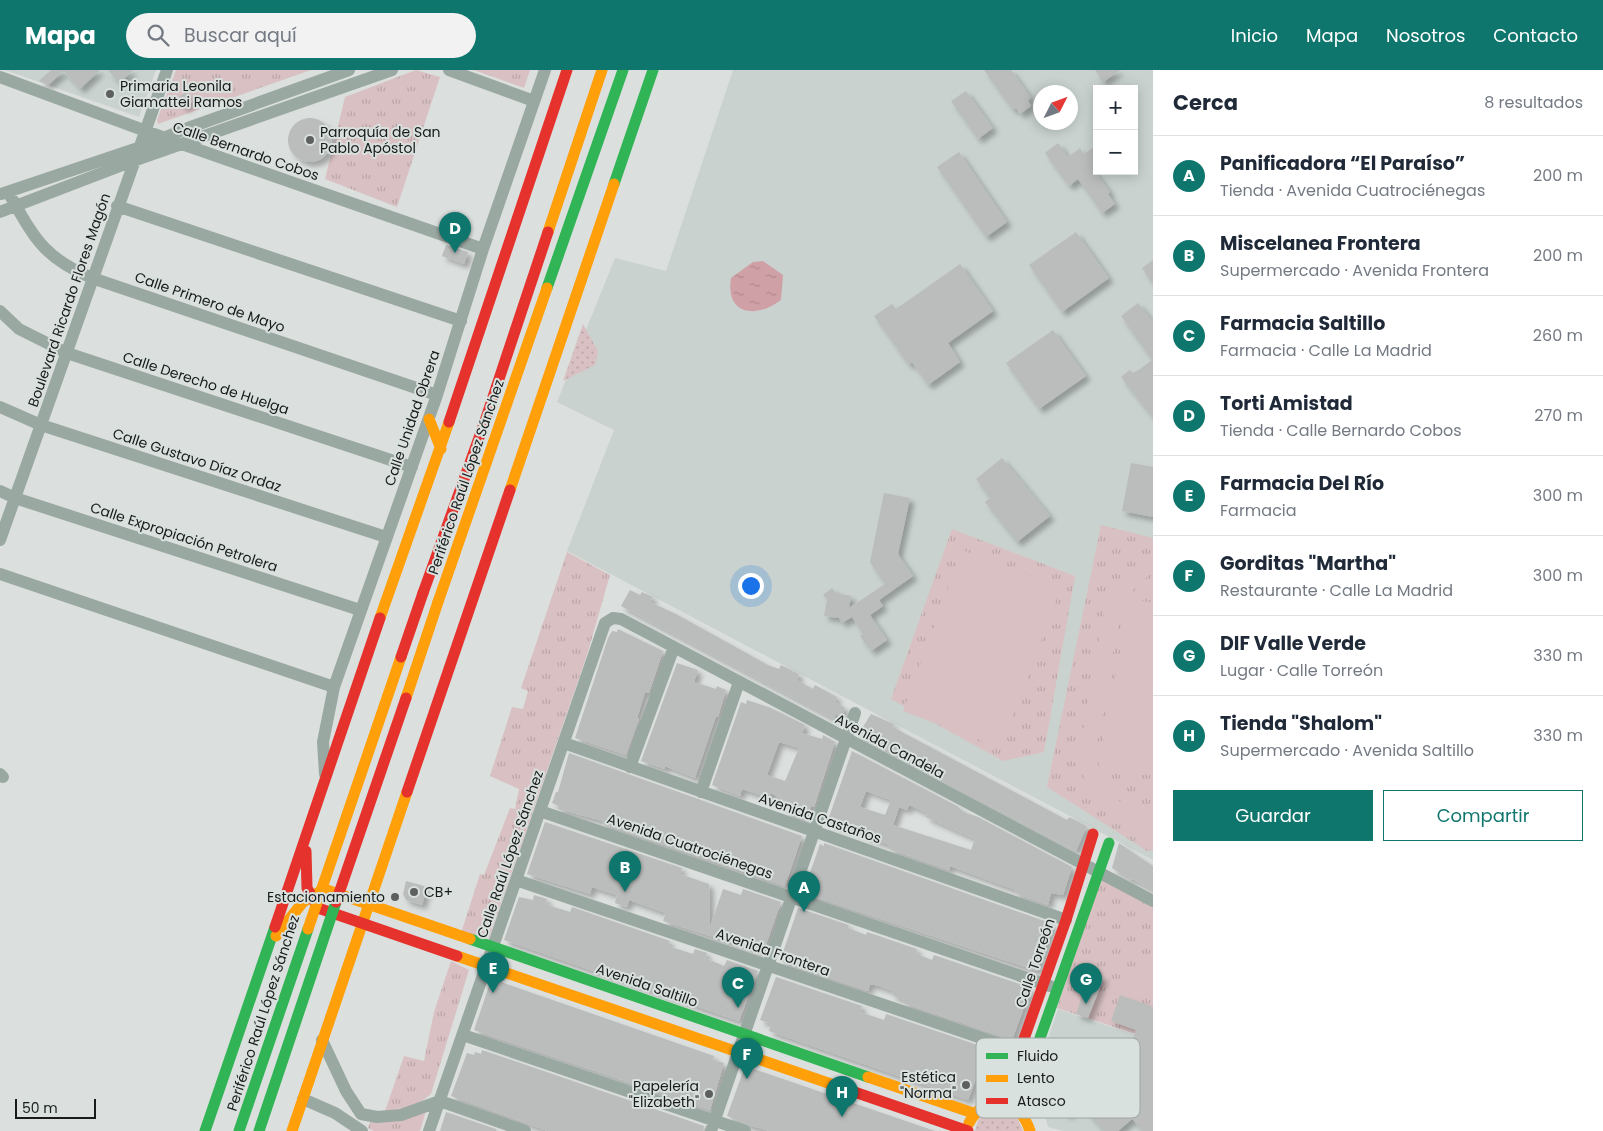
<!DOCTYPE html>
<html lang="es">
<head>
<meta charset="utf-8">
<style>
  body { margin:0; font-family:Poppins,sans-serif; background:#f2f2f3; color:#1f2937 }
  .controls { position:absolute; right:15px; top:15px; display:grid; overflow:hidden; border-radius:0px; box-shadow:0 2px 12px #0003 }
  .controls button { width:45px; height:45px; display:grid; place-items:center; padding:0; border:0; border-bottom:1px solid #e0e1e3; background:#fff; color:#1f2937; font:25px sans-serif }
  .compass { position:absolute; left:1033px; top:15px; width:45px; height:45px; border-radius:50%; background:#fff; box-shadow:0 2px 12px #0003; rotate:48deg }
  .scale { position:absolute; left:15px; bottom:12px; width:81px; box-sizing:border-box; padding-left:5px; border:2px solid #191b1a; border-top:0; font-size:14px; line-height:18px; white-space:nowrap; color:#191b1a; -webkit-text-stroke:4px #d9e1de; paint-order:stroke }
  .you { position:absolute; left:750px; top:515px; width:18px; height:18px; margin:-12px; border:4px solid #fff; border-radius:50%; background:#1a73e8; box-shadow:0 0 0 8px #1a73e833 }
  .badge { display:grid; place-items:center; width:32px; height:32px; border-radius:50%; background:#0f766e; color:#fff; font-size:16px; font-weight:700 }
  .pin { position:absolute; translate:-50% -41px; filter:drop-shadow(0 1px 2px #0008) }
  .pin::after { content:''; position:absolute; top:26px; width:18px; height:15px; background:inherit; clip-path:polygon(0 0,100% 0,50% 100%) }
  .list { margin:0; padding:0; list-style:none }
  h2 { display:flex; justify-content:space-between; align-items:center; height:65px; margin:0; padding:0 20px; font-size:21px }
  h2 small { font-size:16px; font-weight:400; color:#747a83 }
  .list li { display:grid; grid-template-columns:32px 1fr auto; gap:15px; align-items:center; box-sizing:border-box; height:80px; padding:0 20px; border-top:1px solid #e0e1e3 }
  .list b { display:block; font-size:19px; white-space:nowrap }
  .list p { margin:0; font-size:16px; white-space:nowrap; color:#747a83 }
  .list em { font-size:16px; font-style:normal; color:#747a83 }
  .actions { display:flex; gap:10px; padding:15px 20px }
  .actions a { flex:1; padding:11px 0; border:1px solid #0f766e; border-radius:0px; text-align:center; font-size:18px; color:#0f766e }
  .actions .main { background:#0f766e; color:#fff }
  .icon { flex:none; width:28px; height:28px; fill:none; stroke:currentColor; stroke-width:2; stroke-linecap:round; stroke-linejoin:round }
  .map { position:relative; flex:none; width:1153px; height:1061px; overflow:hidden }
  header { display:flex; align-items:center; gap:30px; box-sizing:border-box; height:70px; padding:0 25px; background:#0f766e; color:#fff }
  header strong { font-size:24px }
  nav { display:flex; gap:28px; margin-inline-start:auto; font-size:18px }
  .search { width:350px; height:45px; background:#f2f2f3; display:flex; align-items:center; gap:12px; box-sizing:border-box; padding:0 18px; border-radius:28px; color:#747a83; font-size:19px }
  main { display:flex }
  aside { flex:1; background:#fff }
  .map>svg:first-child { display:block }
  .built { fill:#c9d2ce; fill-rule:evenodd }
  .grass { fill:url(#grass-dots) }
  .park { fill:url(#park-tufts) }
  .pitch { fill:#d9c1c3 }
  .water { fill:url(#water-ripples) }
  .building { fill:#babdbb; fill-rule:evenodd; filter:url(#shadow) }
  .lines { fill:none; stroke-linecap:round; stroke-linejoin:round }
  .street { stroke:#9aa8a2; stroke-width:12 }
  .fast { stroke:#30b455; stroke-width:11 }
  .slow { stroke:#ff9f0a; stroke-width:11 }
  .jam { stroke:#e5322d; stroke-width:11 }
  .fast-bridge { stroke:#30b455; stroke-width:11 }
  .slow-bridge { stroke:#ff9f0a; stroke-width:11 }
  .jam-bridge { stroke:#e5322d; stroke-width:11 }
  .poi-dot { fill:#5d605e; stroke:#d9e1de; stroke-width:2 }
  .labels { text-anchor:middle; stroke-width:4; stroke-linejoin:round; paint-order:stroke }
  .poi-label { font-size:14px; fill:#191b1a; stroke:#d9e1de; text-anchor:start }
  .street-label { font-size:14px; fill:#191b1a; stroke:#d9e1de }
  .key { fill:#d9e1de; stroke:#9fa6a3; stroke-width:1 }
  .key-label { font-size:14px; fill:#191b1a }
</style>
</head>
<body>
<header>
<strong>Mapa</strong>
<div class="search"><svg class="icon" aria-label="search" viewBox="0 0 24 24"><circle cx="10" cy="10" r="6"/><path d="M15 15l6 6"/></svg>Buscar aquí</div>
<nav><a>Inicio</a><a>Mapa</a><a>Nosotros</a><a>Contacto</a></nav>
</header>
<main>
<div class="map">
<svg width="1153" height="1061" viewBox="0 0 1153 1061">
  <defs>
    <pattern id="grass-dots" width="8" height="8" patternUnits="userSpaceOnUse" patternTransform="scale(1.25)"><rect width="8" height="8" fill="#d9c1c3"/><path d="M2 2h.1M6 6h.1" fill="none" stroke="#baa5a7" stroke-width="1.8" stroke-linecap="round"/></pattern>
    <pattern id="park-tufts" width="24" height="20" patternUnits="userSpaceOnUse" patternTransform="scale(1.25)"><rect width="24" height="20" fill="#d9c1c3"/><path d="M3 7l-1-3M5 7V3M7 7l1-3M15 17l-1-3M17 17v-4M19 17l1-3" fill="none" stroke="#baa5a7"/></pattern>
    <pattern id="water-ripples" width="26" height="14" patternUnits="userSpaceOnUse" patternTransform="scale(1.25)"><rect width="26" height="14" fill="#cfa0a6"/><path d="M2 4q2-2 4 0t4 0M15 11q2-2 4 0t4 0" fill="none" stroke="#b1898e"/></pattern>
    <filter id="shadow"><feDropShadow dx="4.5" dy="4.5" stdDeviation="2.5" flood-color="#0004"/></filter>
  </defs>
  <rect width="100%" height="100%" fill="#dbdfdd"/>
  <path class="built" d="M5,0H156L139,47Z
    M733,0H1153V790L567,481L614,360L557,332L615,188L666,201ZM1097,19H1134V101H1097ZM1040,22H1070V52H1040Z
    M1058,939L1153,971V1061H1063L1048,1057L1045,1046L1029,1026Z"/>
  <path class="grass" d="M583,254L598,281L595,295L563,311Z
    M993,1038L1015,1043L1023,1061H975L979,1048Z"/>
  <path class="park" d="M176,0H311L158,54L157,50Z
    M416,0L440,7L397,137L325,109L345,27Z
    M474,0H530L524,18Z
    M1101,455L1153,468V780L1147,781L1047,717Z
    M952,459L1075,506L1044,682L1003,691L891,629Z
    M567,482L610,505L587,585L489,868L461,863L480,804L484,805L510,738L515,739L519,719L490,706L512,637L523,639L528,621L521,618Z
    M1100,809L1153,836V970L1057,938Z
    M451,891L469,900L431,1024C418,1036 402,1039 385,1041L404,986L424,991L434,942Z
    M426,1041L420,1061H374L368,1058L370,1052Z"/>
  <path class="pitch" d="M962,480L1061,517L1001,678L903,641Z
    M1153,489V503C1136,512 1128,527 1120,544L1095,683C1101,712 1119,744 1153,745V763L1144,762L1119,752L1098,734L1084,710L1079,683L1105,538L1118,515L1137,496Z
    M1130,528L1153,533V706L1099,696Z
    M1127,897L1153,906V930L1120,919Z"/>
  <path class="water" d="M763,191L783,205L781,230C756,249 725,245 731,208L753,192Z"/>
  <path class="building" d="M51,0H100L80,19L64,1L48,15L39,11Z
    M108,0H133L119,13Z
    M984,0H1011L1031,28L1028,30L1031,36L1020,44L1016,38L1013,40Z
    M1095,0H1120L1103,12Z
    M966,21L993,58L978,69L951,31Z
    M186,22L192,32L184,38L177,28Z
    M288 70a22 22 0 1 1 44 0a22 22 0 1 1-44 0Z
    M1058,73L1068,87L1080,78L1084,84L1097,75V95L1092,98L1110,122L1108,124L1115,134L1102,143L1078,109L1069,116L1045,83Z
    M959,82L1007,152L986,167L937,97Z
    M1076,162L1109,208L1062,242L1029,195Z
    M446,175L468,182L464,194L442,186Z
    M1153,190V214L1142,198Z
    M960,194L993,241L948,273L960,292L928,315L912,292L909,295L874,246L892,234L896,239Z
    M1138,233L1153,252V348L1121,307L1130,300L1133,303L1140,299L1152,290L1121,246Z
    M1053,260L1086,306L1039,339L1006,293Z
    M1002,388L1050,446L1017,472L985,432L990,428L976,409Z
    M1131,393L1153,397V447L1122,441Z
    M884,423L910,428L898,484L913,506L879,530L883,536L870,545L887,570L871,581L860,566L863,564L852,547L842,553L839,548L824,546L827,530L823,525L832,518L836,523L851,526L849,538L885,514L870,492Z
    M630,520L640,525L642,522L653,527L650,532L676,544L768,595L779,599L781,595L799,604L797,610L813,619L815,615L837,627L835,632L845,638L841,647L836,644L834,649L621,536Z
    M618,559L663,581L649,623L645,622L637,648L639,649L626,685L575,668L608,568L612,561L617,562Z
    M677,593L698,600L694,612L716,619L717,616L726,620L718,647L716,646L695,708L665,696V699L641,691Z
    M747,630L771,638L805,655L802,663L822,669L823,665L835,672L814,737L811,736L806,749L786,743L789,733L771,723L770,728L742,719L740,726L712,715L741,632L746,634ZM779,672L799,678L785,711L767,705Z
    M871,644L894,654L893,657L904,663L1067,750L1069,747L1087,756L1076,781L858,665Z
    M852,681L957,736L964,742L978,747L1072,797L1063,825L1051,823L1048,835L1015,823L1016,820L950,796L949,800L889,779L890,775L865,767L866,765L827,753ZM866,721L891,730L885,745L860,737ZM909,735L927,743L926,747L975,769L971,780L893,755L899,737L907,740Z
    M569,683L802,766L785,816L602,754L603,751L558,739L559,736L552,733L556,722H558Z
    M545,752L682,798L680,804L709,814L710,857L723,819L741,825L743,819L781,832L763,883L663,851L666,843L629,830L627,837L615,833L617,825L592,817L590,824L527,804Z
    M824,773L1053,854L1037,901L803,823L820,774L824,776Z
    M1119,773L1153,796V820L1132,809L1131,810L1112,798Z
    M406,811L424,816L426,821L422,835L406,830L403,824Z
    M534,825L547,829L546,834L557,838L570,842L572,837L670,871L668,876L693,884L695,879L707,883L705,888L724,896L727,890L758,901L739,951L504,870L519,827L533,830Z
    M798,838L849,855L848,858L866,865L867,862L917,879L916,884L932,890L934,885L1031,918L1012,970L903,933L904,930L892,925L893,921L879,916L870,914L868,921L780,891Z
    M1084,900L1104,907L1088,948L1076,944L1086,914L1081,912Z
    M776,907L862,936L860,942L884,950L886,944L1007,985L999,1008L979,1001L968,1030L769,961L771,954L760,950Z
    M495,910L714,986L713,990L724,993L710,1040L474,960L490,913Z
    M1120,925L1153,937V1061H1143L1132,1049L1118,1061H1104L1080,1034L1067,1045L1040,1014L1052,1003L1047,997L1070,975L1080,986L1100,969L1124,997L1136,960L1111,951ZM1106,1004L1122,1023L1107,1037L1090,1018Z
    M482,980L704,1056L703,1061H548L451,1026L467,983L474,985L475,982L481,984Z
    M745,996L935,1061H770L751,1056L727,1046Z
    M446,1042L496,1059V1061H440Z"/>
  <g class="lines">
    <path class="street" d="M449,0L534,31
      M0,7L162,67L483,179
      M8,122C34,167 42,187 92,208L437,325
      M1,124L138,78L188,58L349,0
      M117,136L461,251
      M0,142L133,91L392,0
      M0,241L19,259L67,283L412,397
      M0,337L41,355L386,467
      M0,421L15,428L360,540
      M0,470L167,0
      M0,504L334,617
      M564,673L1066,850
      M630,697L674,577
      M0,704L3,707
      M325,704L323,672L334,617L437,325L483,179L545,0
      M701,722L739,612
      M540,741L1050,916
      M516,810L1020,981
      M463,965L745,1061
      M322,970L346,1021L361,1044L377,1047L401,1045L440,1031L525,1061
      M303,1029L335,1043L362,1061
      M429,1061L605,553L613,548L621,549L674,577L1153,831
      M711,1061L855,643"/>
    <path class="fast" d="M614,114L653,0
      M547,218L623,0
      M470,869L868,1007
      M1016,1036L1109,773
      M205,1061L275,857"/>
    <path class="slow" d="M548,162L602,0
      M429,349L441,379
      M510,420L614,114
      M438,532L547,218
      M380,548L449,352
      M276,866L303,832L324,819L470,869
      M457,886L834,1015
      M868,1007L973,1043
      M969,1053C987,1020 1019,1027 1030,1061
      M292,1061L407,722"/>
    <path class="jam" d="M449,352L567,0
      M423,523L485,351L548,162
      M407,722L510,420
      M306,781L307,818L318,838L457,886
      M275,857L380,548
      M834,1015L968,1061
      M1002,1031L1066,850L1093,764"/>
    <path class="fast-bridge" d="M239,1061L308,859
      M259,1061L336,832"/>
    <path class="slow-bridge" d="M406,628L438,532
      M308,859L401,587"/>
    <path class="jam-bridge" d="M401,587L423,523
      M336,832L406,628"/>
  </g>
  <g class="poi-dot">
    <circle cx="110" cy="24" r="5"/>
    <circle cx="310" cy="70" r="5"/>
    <circle cx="414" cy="822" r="5"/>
    <circle cx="395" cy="827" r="5"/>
    <circle cx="966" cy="1015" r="5"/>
    <circle cx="709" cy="1024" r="5"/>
  </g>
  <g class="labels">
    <g class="poi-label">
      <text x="120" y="21">Primaria Leonila<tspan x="120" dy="16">Giamattei Ramos</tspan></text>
      <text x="320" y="67">Parroquía de San<tspan x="320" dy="16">Pablo Apóstol</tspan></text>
      <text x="424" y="827">CB+</text>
      <text x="385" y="832" text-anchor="end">Estacionamiento</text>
      <text x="956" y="1012" text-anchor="end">Estética<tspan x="956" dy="16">"Norma"</tspan></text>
      <text x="699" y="1021" text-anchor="end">Papelería<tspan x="699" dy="16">"Elizabeth"</tspan></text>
    </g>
    <g class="street-label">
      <text transform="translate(246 81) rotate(19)" y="5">Calle Bernardo Cobos</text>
      <text transform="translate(69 230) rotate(-71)" y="5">Boulevard Ricardo Flores Magón</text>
      <text transform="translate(210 232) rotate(19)" y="5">Calle Primero de Mayo</text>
      <text transform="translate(206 313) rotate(18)" y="5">Calle Derecho de Huelga</text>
      <text transform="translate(412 348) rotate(-71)" y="5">Calle Unidad Obrera</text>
      <text transform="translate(197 390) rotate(18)" y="5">Calle Gustavo Díaz Ordaz</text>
      <text transform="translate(466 407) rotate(-71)" y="5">Periférico Raúl López Sánchez</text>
      <text transform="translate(184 467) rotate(18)" y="5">Calle Expropiación Petrolera</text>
      <text transform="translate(890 676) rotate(28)" y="5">Avenida Candela</text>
      <text transform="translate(820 748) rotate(19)" y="5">Avenida Castaños</text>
      <text transform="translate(690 776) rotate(19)" y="5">Avenida Cuatrociénegas</text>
      <text transform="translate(510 784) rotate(-71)" y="5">Calle Raúl López Sánchez</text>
      <text transform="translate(773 882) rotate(19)" y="5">Avenida Frontera</text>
      <text transform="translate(1035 893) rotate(-71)" y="5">Calle Torreón</text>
      <text transform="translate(647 915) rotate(19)" y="5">Avenida Saltillo</text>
      <text transform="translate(263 943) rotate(-72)" y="5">Periférico Raúl López Sánchez</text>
    </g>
  </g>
  <rect x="976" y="968" width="164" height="80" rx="8" class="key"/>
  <rect x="986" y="983" width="22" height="6" fill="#30b455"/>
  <rect x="986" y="1005" width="22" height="7" fill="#ff9f0a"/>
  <rect x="986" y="1028" width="22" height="6" fill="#e5322d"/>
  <g class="key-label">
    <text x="1017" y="991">Fluido</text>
    <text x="1017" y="1013">Lento</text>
    <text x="1017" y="1036">Atasco</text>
  </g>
</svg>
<div class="controls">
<button>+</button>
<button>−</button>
</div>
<svg class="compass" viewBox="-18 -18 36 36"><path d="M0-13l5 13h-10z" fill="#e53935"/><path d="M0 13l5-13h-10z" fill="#747a83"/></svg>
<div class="scale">50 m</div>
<div class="you"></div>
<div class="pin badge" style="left:804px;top:842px">A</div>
<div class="pin badge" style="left:625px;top:822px">B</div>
<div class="pin badge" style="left:738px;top:938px">C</div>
<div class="pin badge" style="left:455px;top:183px">D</div>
<div class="pin badge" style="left:493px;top:923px">E</div>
<div class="pin badge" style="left:747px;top:1009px">F</div>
<div class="pin badge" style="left:1086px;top:934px">G</div>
<div class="pin badge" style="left:842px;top:1047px">H</div>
</div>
<aside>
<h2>Cerca<small>8 resultados</small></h2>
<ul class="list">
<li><span class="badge">A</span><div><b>Panificadora “El Paraíso”</b><p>Tienda · Avenida Cuatrociénegas</p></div><em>200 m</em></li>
<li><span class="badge">B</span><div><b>Miscelanea Frontera</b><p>Supermercado · Avenida Frontera</p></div><em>200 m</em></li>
<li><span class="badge">C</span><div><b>Farmacia Saltillo</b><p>Farmacia · Calle La Madrid</p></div><em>260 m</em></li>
<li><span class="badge">D</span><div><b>Torti Amistad</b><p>Tienda · Calle Bernardo Cobos</p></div><em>270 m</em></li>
<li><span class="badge">E</span><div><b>Farmacia Del Río</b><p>Farmacia</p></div><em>300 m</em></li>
<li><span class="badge">F</span><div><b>Gorditas &quot;Martha&quot;</b><p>Restaurante · Calle La Madrid</p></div><em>300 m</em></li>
<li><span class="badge">G</span><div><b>DIF Valle Verde</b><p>Lugar · Calle Torreón</p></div><em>330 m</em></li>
<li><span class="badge">H</span><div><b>Tienda &quot;Shalom&quot;</b><p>Supermercado · Avenida Saltillo</p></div><em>330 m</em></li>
</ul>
<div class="actions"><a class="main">Guardar</a><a>Compartir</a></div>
</aside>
</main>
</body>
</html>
